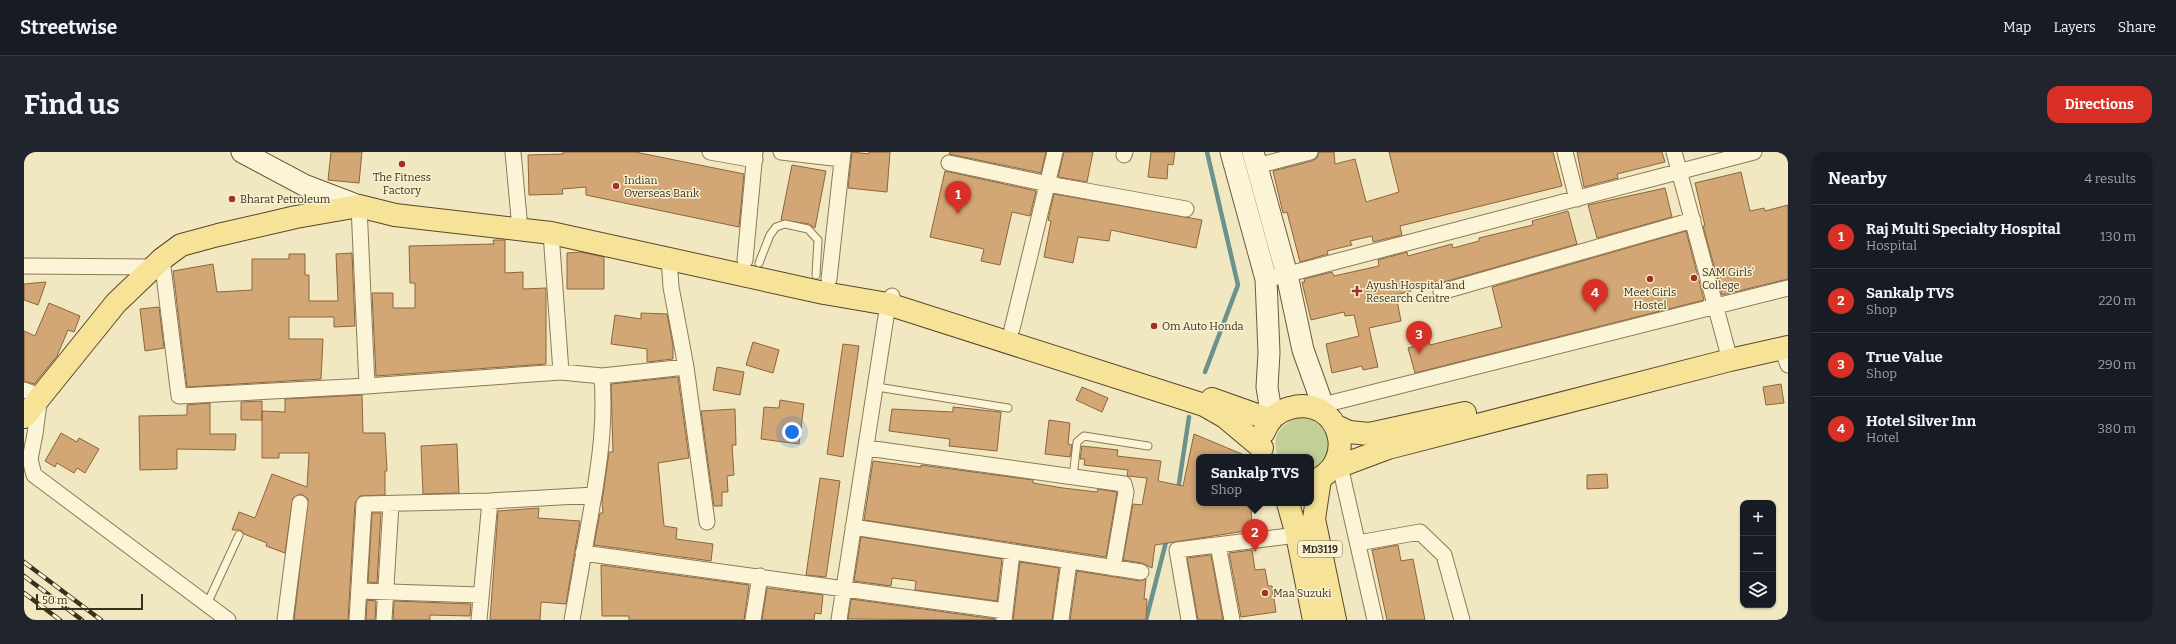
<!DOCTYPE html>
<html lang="en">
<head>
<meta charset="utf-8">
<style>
  body { margin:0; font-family:Bitter,serif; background:#20242c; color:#f1f3f6 }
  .controls { position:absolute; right:12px; bottom:12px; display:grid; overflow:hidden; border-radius:8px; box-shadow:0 1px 3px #0004 }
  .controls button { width:36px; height:36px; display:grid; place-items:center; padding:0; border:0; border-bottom:1px solid #363941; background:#171b24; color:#f1f3f6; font:20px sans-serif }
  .scale { position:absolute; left:12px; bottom:10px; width:107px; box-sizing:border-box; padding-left:4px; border:2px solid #3b2f1d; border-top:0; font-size:11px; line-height:14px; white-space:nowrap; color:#3b2f1d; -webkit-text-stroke:3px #f8f1d2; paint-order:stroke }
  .you { position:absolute; left:768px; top:280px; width:14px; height:14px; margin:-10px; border:3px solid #fff; border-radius:50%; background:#1a73e8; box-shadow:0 0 0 6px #1a73e833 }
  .badge { display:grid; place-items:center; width:26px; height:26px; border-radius:50%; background:#d93025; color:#fff; font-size:13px; font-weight:700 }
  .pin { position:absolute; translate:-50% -33px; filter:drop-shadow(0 1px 2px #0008) }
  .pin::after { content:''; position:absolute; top:21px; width:14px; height:12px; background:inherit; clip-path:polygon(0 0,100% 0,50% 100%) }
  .popup { position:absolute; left:1172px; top:302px; width:118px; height:52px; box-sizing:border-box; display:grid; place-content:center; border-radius:8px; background:#171b24; filter:drop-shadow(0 1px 3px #0005); font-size:13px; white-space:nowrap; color:#9ea1a6 }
  .popup b { font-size:15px; color:#f1f3f6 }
  .popup::after { content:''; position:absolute; left:50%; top:100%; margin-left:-8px; border:8px solid transparent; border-top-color:#171b24 }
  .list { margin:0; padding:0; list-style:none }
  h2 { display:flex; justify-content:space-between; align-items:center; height:52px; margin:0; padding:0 16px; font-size:17px }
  h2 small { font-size:13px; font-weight:400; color:#9ea1a6 }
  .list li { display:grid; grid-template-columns:26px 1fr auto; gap:12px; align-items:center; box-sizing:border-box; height:64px; padding:0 16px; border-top:1px solid #363941 }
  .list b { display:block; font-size:15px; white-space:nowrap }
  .list p { margin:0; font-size:13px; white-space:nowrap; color:#9ea1a6 }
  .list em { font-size:13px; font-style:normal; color:#9ea1a6 }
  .icon { flex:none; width:22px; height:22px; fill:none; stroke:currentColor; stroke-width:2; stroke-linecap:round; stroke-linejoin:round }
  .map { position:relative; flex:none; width:1764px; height:468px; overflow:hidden; border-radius:12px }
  header { display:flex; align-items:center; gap:24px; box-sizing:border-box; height:56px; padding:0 20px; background:#171b24; border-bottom:1px solid #363941 }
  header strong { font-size:19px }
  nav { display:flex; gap:22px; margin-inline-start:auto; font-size:14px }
  .intro { display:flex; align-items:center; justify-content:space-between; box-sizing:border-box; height:96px; padding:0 24px }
  h1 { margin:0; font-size:28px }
  .button { padding:10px 18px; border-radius:12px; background:#d93025; color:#fff; font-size:14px; font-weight:700 }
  main { display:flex; gap:24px; padding:0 24px }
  aside { flex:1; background:#171b24; border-radius:12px; box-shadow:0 1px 3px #0004 }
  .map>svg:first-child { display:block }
  .green { fill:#c3d095 }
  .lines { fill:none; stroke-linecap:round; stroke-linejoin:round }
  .stream { stroke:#6b928d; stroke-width:4.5 }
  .building { fill:#d2a675; stroke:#8d653c }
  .lane-casing { stroke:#8c7958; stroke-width:9 }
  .street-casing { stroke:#8c7958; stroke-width:17 }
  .secondary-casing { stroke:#6e5a3b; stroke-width:23 }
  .primary-casing { stroke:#5a462c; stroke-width:24 }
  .lane { stroke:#fbf4d6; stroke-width:7 }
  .street { stroke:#fbf4d6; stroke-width:15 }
  .secondary { stroke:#fbf4d6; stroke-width:21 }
  .primary { stroke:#f7e397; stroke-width:22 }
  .rail-casing { stroke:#3b2f1d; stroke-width:4.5 }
  .rail { stroke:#f8f1d2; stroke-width:3; stroke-dasharray:9; stroke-linecap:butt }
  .poi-dot { fill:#a03023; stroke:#f8f1d2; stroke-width:1.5 }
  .labels { text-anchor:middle; stroke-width:3; stroke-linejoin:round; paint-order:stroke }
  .shield { fill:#f8f1d2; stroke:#746953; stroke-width:1 }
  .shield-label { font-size:10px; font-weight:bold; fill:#3b2f1d }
  .poi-label { font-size:11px; fill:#3b2f1d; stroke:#f8f1d2; text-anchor:start }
</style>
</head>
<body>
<header>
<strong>Streetwise</strong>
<nav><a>Map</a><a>Layers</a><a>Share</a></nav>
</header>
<div class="intro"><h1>Find us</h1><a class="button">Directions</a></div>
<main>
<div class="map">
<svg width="1764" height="468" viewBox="0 0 1764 468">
  <rect width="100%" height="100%" fill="#f1e8c2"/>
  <path class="green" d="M1281,265C1308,274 1314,303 1287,317V305H1255C1244,284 1260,267 1281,265Z"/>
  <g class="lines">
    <path class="stream" d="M1181,220L1214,133L1183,0
      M1154,338L1165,265
      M1122,468L1143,386"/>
  </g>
  <path class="building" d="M307,0H338L335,31L304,28Z
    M539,0H611L720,22L715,75L562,43V35L538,37L539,42L505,43L504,3L539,2Z
    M828,0L845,2V0H866L863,40L824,36Z
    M926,0H1022L1017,21L925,2Z
    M1040,0H1069L1063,30L1034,25Z
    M1127,0H1151L1149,13L1144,12L1143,27L1124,25Z
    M1295,0H1310L1311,12L1331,7L1342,50L1375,40L1365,0H1529L1538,34L1376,74L1378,83L1349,90L1348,84L1326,89L1328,93L1303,99L1304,102L1276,110L1263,60L1259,61L1249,19L1288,9L1293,6Z
    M1553,0H1638L1641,10L1593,22L1594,26L1560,35Z
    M768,13L802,19L791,76L785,72L757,68Z
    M921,19L1012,39L1006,64L988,60L976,113L957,109L960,97L906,85Z
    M1717,20L1726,59L1740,56L1741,59L1764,53V127L1698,143L1679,74H1681L1671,31Z
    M1641,36L1648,65L1573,86L1564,53Z
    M1030,42L1178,68L1172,96L1087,78L1085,89L1054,85L1049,111L1020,105L1027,69L1024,68Z
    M1544,59L1553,92L1413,132V129L1387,136V139L1372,143L1377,169L1345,176L1354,215L1339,218L1338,214L1308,221L1302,192L1335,184L1330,163L1321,164L1320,160L1287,168L1278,130H1281L1280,127L1308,120L1310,124L1355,114L1354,108L1383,100L1384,104L1428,92L1429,96L1455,89V86L1509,73L1508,69Z
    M1662,79L1680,148L1391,221L1384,196L1405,190L1406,193L1478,175L1468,135Z
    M469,88H481V121L499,120V137L522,136V212L352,224L348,141H369V156H391V131H386L385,94L470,92Z
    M557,100L580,105V137H543V101Z
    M328,101L331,174L310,175V165H265V187H299L297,227L163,235L149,119L189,112L193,140L228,138V107H265V102H281V123H285V149H314L312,102Z
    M22,130L14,153L0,148V132Z
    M25,151L56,164L50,180L44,178L33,204L10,232L0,229V179L11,184Z
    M135,155L140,196L121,199L116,157Z
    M617,161L643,162L649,193V207L623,210V197L587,192L591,163L617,167Z
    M729,190L755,198L749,221L722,213Z
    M819,192L835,194L819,305L803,302Z
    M693,215L720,220L716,243L689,238Z
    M654,225L665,306L634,311L640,374L653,376L652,387L689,392L687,409L570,393L576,361H579L578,350L585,300H589L587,232Z
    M1757,232L1760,251L1742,253L1739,235Z
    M1058,235L1084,246L1078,260L1052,248Z
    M338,243L339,281H361L363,319H361V343L336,344L331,351L324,468H270L284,347L277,342L269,346L261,401L242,394L243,391L220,382L217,378H208L215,360L231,366L248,322L283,335L285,301H255V306H238V259L261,260V247Z
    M756,248L780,252L775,292L737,287L740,255L755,256Z
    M238,249V268H217V250Z
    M186,251V282H212L211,298L153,297V317L116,318L115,264L163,263V253Z
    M929,255L977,260L973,299L925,294L926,287L865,279L868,257L929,260Z
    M711,257L712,293H708L710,323L703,324L704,340H698V354H690L677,259Z
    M1025,268L1046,271L1044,292L1048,293L1046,305L1021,302Z
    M37,281L53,290L55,286L75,297L61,321L53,316L50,321L33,311L31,315L21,309Z
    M1170,282L1225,305H1175V351H1227L1228,378L1131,393L1128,416L1118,411L1099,408L1109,352L1118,353L1123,326L1103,324L1104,318L1060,313L1061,307H1056L1058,294L1094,298L1093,304L1137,309L1134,329L1159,334Z
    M433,292L435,341L399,342L397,294Z
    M849,309L897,315V313L1009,328V331L1039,336L1073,340L1074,337L1093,340L1082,405L840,368Z
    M1583,322L1584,336L1563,337V323Z
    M796,326L816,329L802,425L782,423Z
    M515,356L514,366L556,369L542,452L517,450L516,468H466L474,359Z
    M348,361H357L353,431L344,430Z
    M837,385L978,407L973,449L891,438L892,429L868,426L867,434L830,429Z
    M1374,393L1377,409L1389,407L1401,468H1363L1348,398Z
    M1228,398L1231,418L1241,417L1244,434H1248L1252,460L1217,465L1205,401Z
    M1187,403L1199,468H1174L1163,406Z
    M996,410L1035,416L1028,468H989Z
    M577,413L725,433L720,468H605V464H578Z
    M1053,419L1116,429L1122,427L1120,447H1123L1122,468H1046Z
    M743,436L799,443L797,462L791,461L790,468H738Z
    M827,447L971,467V468L824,467Z
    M343,448L352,449L351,468H342Z
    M370,449L447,452L446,464L406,463V468H369Z"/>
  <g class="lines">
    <defs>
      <path id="lane" d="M735,111L746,83L752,75L761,72L784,77L794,88L792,123
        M853,235L984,256
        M1049,325L1053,290L1060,284L1124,294
        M183,452L215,383"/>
      <path id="street" d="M489,0L496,77
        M686,0L731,8
        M757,0L818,7
        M1541,0L1553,47
        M1650,0L1706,208
        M1100,3L1101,0
        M925,11L1024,32L1162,57
        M1233,14L1286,0
        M335,54L343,234
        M645,106L647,135L662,215L683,370
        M138,107L155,244L343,234L537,220L527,81
        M721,108L731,0
        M0,114L129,115
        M1253,125L1730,0
        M805,127L819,0
        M1417,140L1669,68
        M988,177L1031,0
        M1758,197L1764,213
        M537,220L578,224L662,215
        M0,238L16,244L11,282L6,307L10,323L204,468
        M1299,253L1764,136
        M843,296L1100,332L1102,340L1089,416
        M1316,314L1351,468
        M570,343C577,300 581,268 578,224
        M829,375L1117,420
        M1334,391L1396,380L1420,403L1438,468
        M1194,393L1208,468
        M559,401L981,459
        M335,439L457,443
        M261,468L276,351
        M333,468L340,352L466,349L570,343L548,468
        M360,468L367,352
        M455,468L466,349
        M729,468L736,424
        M815,468L864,152L868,144
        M980,468L988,401
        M1037,468L1045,410
        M1165,468L1153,398L1273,383"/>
      <path id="secondary" d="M218,0L280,33L335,54
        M1207,0L1242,127L1245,201L1243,235L1248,266
        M1229,0L1263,123L1279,198L1302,262"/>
      <path id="primary" d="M1188,247L1247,268
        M0,265L92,151L138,107L157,93L194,83L272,65L335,54L371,63L527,81L800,141L864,152L1180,253L1201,265L1238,296
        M1312,274L1325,280L1345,282L1441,261
        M1240,280C1244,268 1254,259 1266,256C1316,242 1337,313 1287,330
        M1308,317L1364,296L1706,208L1764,195
        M1296,327L1290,367L1311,468
        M1264,351L1273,383L1290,468"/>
    </defs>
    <use href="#lane" class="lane-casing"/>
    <use href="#street" class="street-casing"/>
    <use href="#secondary" class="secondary-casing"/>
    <use href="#primary" class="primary-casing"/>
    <use href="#lane" class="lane"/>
    <use href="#street" class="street"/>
    <use href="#secondary" class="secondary"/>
    <use href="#primary" class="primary"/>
    <defs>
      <path id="rail" d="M0,410L77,468
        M0,424L58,468
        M0,441L36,468"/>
    </defs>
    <use href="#rail" class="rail-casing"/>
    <use href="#rail" class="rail"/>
  </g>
  <g class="poi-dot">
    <circle cx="378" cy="12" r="4"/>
    <circle cx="592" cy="34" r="4"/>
    <circle cx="208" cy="47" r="4"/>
    <circle cx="1670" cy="126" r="4"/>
    <circle cx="1626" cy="127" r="4"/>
    <path d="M1331 133h4v4h4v4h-4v4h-4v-4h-4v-4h4z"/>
    <circle cx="1130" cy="174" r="4"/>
    <circle cx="1241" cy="441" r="4"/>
  </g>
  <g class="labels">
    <rect class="shield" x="1274" y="389" width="44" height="16" rx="3"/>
    <g class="shield-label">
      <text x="1296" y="401">MD3119</text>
    </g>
    <g class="poi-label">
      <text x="378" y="29" text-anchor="middle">The Fitness<tspan x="378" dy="13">Factory</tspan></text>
      <text x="600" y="32">Indian<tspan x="600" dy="13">Overseas Bank</tspan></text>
      <text x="216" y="51">Bharat Petroleum</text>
      <text x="1678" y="124">SAM Girls'<tspan x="1678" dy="13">College</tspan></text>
      <text x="1342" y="137">Ayush Hospital and<tspan x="1342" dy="13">Research Centre</tspan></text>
      <text x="1626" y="144" text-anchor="middle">Meet Girls<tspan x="1626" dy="13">Hostel</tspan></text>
      <text x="1138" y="178">Om Auto Honda</text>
      <text x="1249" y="445">Maa Suzuki</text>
    </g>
  </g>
</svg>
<div class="controls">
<button>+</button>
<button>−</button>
<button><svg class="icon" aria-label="layers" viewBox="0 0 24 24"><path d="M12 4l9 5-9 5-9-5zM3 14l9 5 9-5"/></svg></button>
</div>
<div class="scale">50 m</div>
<div class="you"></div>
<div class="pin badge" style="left:934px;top:62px">1</div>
<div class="pin badge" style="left:1231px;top:400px">2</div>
<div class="popup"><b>Sankalp TVS</b>Shop</div>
<div class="pin badge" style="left:1395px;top:202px">3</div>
<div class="pin badge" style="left:1571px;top:160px">4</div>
</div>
<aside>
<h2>Nearby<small>4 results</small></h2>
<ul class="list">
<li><span class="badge">1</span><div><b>Raj Multi Specialty Hospital</b><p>Hospital</p></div><em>130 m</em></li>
<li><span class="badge">2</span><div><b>Sankalp TVS</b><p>Shop</p></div><em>220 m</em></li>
<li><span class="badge">3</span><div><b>True Value</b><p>Shop</p></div><em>290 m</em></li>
<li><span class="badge">4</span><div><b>Hotel Silver Inn</b><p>Hotel</p></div><em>380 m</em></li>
</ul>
</aside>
</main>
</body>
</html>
